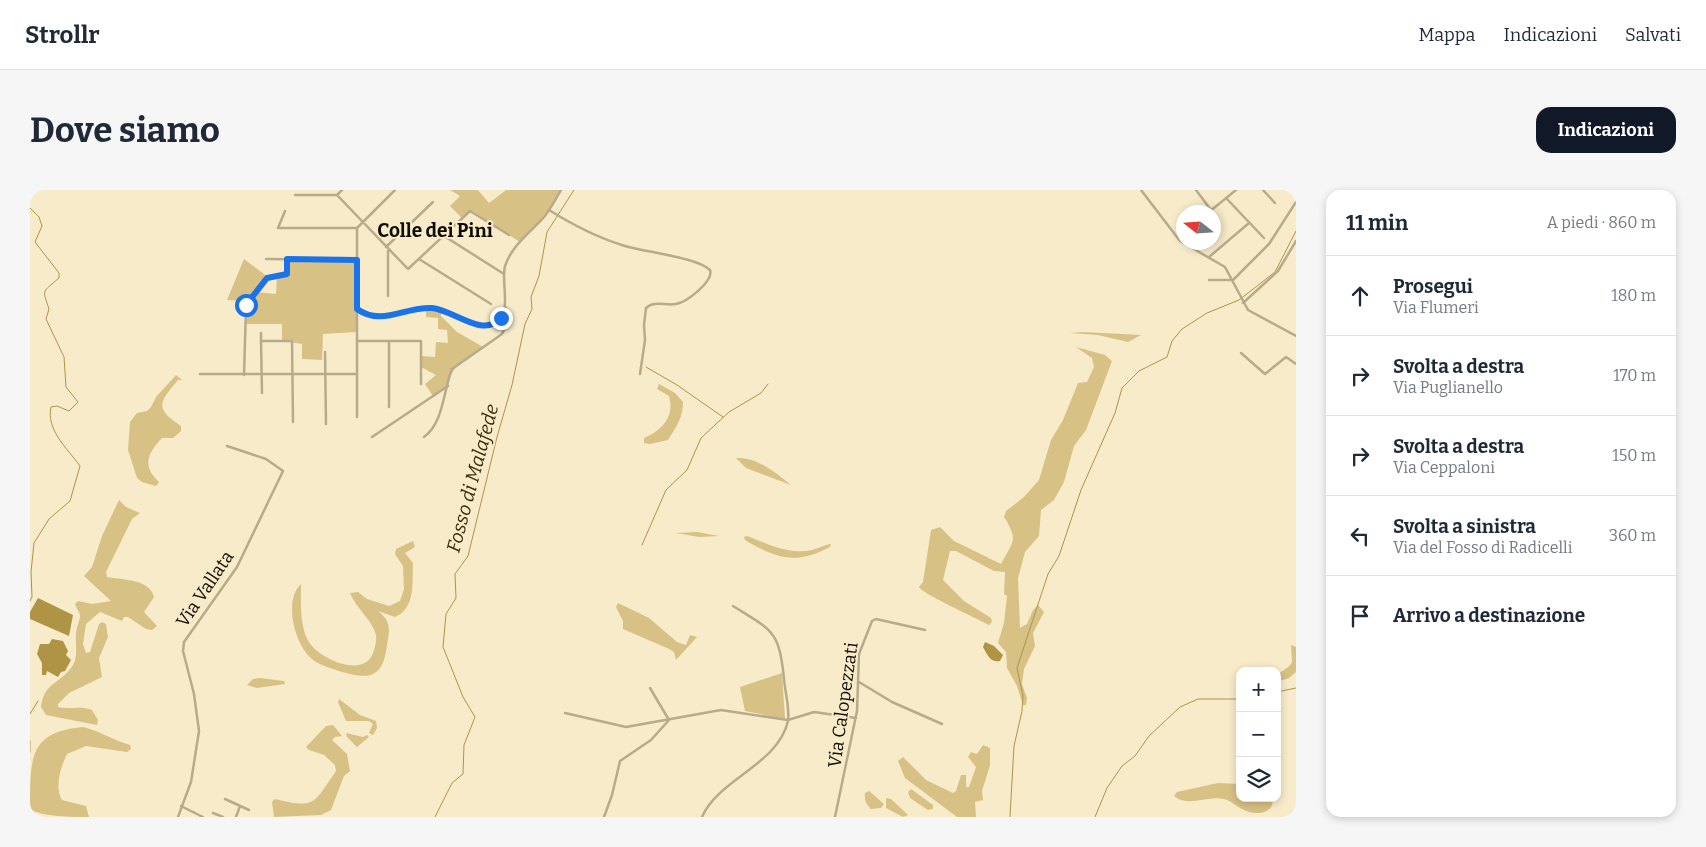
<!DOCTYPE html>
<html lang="it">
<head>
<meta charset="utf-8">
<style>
  body { margin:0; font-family:Bitter,serif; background:#f6f6f7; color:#1f2937 }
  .controls { position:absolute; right:15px; bottom:15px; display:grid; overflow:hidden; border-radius:10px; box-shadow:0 2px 8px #0003 }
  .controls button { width:45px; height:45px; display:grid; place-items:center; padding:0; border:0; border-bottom:1px solid #e0e1e3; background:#fff; color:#1f2937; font:25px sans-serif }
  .compass { position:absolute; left:1146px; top:15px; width:45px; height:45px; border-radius:50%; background:#fff; box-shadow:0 2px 8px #0003; rotate:287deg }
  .stop { position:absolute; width:15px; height:15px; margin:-11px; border:4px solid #1a73e8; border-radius:50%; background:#fff }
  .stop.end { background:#1a73e8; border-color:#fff; box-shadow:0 1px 5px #0008 }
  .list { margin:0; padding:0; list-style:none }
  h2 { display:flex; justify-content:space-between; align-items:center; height:65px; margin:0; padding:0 20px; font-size:21px }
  h2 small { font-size:16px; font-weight:400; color:#747a83 }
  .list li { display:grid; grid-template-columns:32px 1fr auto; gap:15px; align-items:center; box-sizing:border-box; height:80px; padding:0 20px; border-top:1px solid #e0e1e3 }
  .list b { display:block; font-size:19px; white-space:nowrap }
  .list p { margin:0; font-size:16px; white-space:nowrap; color:#747a83 }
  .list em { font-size:16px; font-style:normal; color:#747a83 }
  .icon { flex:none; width:28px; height:28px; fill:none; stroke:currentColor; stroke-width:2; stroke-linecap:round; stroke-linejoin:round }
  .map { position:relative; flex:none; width:1266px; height:627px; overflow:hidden; border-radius:15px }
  header { display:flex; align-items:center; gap:30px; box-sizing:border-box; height:70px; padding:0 25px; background:#fff; border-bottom:1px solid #e0e1e3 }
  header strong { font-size:24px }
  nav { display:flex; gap:28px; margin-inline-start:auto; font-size:18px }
  .intro { display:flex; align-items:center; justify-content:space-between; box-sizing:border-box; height:120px; padding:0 30px }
  h1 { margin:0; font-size:35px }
  .button { padding:12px 22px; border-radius:15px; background:#111827; color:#fff; font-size:18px; font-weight:700 }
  main { display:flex; gap:30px; padding:0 30px }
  aside { flex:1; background:#fff; border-radius:15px; box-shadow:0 2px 8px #0003 }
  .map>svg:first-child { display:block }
  .green { fill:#d8c184 }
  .water { fill:#af9446 }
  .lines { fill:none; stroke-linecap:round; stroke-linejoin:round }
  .stream { stroke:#af9446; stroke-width:1 }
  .minor { stroke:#b7ab8b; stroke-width:2.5 }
  .route { stroke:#1a73e8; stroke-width:6 }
  .labels { text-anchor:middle; stroke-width:4; stroke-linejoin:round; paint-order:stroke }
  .street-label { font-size:18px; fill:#100c03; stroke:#f8ebca }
  .neighbourhood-label { font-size:19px; font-weight:bold; fill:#100c03; stroke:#f8ebca }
  .water-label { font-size:19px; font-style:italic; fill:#372b08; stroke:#f8ebca }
</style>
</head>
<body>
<header>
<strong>Strollr</strong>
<nav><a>Mappa</a><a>Indicazioni</a><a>Salvati</a></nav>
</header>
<div class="intro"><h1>Dove siamo</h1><a class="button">Indicazioni</a></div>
<main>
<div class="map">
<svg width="1266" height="627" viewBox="0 0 1266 627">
  <rect width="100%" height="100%" fill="#f8ebca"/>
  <path class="green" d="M420,0H448L459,13L476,0H531L518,22L490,52L444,22L441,21L432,28L420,16L430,6Z
    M214,69L238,87L226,102L246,104L247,86L256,85L257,69L327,70V142L293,144L292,170L272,169V154L252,151V134H215L216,111L197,110Z
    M396,119L411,121V126L427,142L453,157C436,169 422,173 418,196L403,206L395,194L406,185L391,177V166L405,167L406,152L418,153L417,140L408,139V128L396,127Z
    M1053,142L1111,145L1098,152L1068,145L1040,143Z
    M1046,157L1075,165L1082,171L1056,240L1044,256L1034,292L1024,310L1011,320L1009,346L995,362L988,388L990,438L997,434L1003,420L1008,415L1014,422L1003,443L1005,456L994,479L992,494L997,508L996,515H993L987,496L977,478L976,462L968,453L974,433L977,406L974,404L975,382L964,381L926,361H920L913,390L934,411L961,428L962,432L959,435C948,429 891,403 889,397L893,392L901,340L910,337L924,351L971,374C983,351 989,351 974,327L976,321L994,307L1009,290L1021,250L1033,230L1048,193L1057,192L1064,177L1062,168Z
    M146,185L152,190H148C129,213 124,218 151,236V241L143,248H132C117,264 112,276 129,292L126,296L112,292L107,288L98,260L100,232L107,223L117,221L121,217L126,207Z
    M629,194L645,203L653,212C653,228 646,237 638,250L620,254L614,253V248C632,240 645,227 639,206L627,199Z
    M706,268C728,267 744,282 761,295L716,278Z
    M89,310L96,317L110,323L102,329L76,382L77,387C93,390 120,389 124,407L114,422L127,436L122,440L116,439L98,427H94L92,431L70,422L56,434L53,454L56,463L60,462L69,434L72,432L76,434L78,447L69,468L72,487L39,503L28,514V517C39,520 50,515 62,520L68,530L67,535L16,525L11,517C14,493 29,494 41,478C49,468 45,456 46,444C46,438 50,431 50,425C49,421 46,418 45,414L48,411L62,414L81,411L54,386L62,377L72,346Z
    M667,342L689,346L669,347L646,343Z
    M717,346C735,353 755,363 775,361C784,361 793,355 801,354L800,357C766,375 747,369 715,350L714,347Z
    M383,351L385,357L375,363L383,373C382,392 386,418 365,427L348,421C361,431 360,439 357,455C353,489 339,490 309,481C301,478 288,475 281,468C265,454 253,411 271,394C271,412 269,440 281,455C294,471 337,489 344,460C345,456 347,450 346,445C343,431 326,418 320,403L328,402L337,409L359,416L370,411L374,399L373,376L365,364L366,359Z
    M588,413L619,428L647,452L656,455L660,445L667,447L646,470L644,462L639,459L593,439V431L586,417Z
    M1261,455L1266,457V482L1259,488L1247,492V485C1266,471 1262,477 1261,455Z
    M752,483L755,529L715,521L710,497Z
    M230,488L254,491L255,494L227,498L217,495L223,489Z
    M309,509L330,525L346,531L347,538L343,545L339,543L343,534L339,531H316L308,512Z
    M303,535L312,546L305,547L302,550L317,564L320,581L314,586L301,620L291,625L244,627L242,612L245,609C286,619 283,614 306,581L305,575L294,565L279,560L276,557L296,536Z
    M53,537C70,541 83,550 100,555L101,559L97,562L56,556L37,564C31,576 24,597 32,610L56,616L59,627C41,627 13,627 0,619C0,566 0,542 53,537Z
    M316,543L333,547L337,545L339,547L327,557L317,547Z
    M953,555L960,558V575L952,601L953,610L945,612L946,627H927L875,588L868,571L873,567L896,590L923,603L926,601L931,585H936V597H939L946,577L938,567L941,562L947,564Z
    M1188,593L1210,594V608H1243C1244,624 1226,626 1214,620C1207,617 1202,611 1194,609C1177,605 1158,618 1144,606L1147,602Z
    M881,599L903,615V619L898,620L880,608L878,602Z
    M839,601L854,614L851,618L841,619C836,614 834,610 835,603Z
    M856,608L861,609L878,625L873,627L856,618Z"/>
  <path class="water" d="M8,408L43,425L39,446L0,429V422Z
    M22,449L33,451L38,461L36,465L41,470L35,481L31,482L28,487L17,481L16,485H12V473L7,464L10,454H19Z
    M955,452L964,456L973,465L970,471C960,473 957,464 953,457Z"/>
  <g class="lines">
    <path class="stream" d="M0,18L9,27L12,36L5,52L29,83V88C12,103 12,98 19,119L16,129L34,167L36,197L48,212L39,221L27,216L21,217C16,240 37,258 50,276L40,311L19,329L4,353L1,382L2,407L0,411
      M616,177L647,195L693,227
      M612,355L636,300L657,280L671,248L699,222L731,203L738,194
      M1247,502L1266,498
      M0,524L8,511
      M0,551V562
      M405,627L422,593L433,584L434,555L445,527L433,507L413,457L416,424L426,408L425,384L438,366L467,247L482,195L495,134L502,119L501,107L509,86L517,42L544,0
      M980,627L984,556L992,521L993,506L987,478L1018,384L1029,366L1051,300L1085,223L1092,198L1109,181L1137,167L1142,151L1152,139L1177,123L1209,110L1245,82L1266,41
      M1065,627L1077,598L1092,576L1105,566L1119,546L1150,517L1168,509H1210"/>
    <path class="minor" d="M1111,0L1150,51L1195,77L1218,120L1266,146
      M1166,0L1181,20
      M1233,0L1245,13
      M265,5H307L312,0
      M307,5L378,79L440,21L479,45
      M1196,8L1234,48
      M519,20C543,35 566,47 592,55C612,62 667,67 680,80C684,91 657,112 646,114C636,116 624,110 616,118L614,135L615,150L610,184
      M255,21L248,38H327
      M1179,22L1206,0
      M414,46L474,84
      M1148,48L1154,44
      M356,57L403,12
      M1179,67L1219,33
      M236,69L327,70
      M389,69L461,114
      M1179,90H1203L1239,54L1266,12
      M358,106V61
      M1213,113L1248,81L1266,51
      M327,119C349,135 373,121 397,119C417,117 441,140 458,136C486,129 470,95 475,76C482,55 501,42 515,26C521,18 526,9 531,0
      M231,143V151
      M327,151H391V194
      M359,151V217
      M295,162L296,234
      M1211,163L1235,184L1256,167L1266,174
      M170,184H327
      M214,185L216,117L237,88L257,84V69
      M232,203L231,151H262L263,232
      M327,227V38L365,0
      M342,247L418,196
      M394,247C414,232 413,201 422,179L472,144L479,130L476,118
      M829,492L862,512L912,534
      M535,523L596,537L691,520L758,530L784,522L826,528
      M195,609L219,620
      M151,616L173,627
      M183,623L193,627
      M148,627L161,592L169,541L164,504L153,461L154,452L207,377L253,281L236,269L197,256
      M206,627L210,616
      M574,627L582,605L590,571L621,550L639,530L620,498
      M672,627C688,589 748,575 758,531C760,519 755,502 754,489C749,440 743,441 703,416
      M805,627L827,521L829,464L842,431L846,429L895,440"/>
  </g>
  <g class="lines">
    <path class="route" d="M216,115L237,88L257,84V69L327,70V119C352,137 376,116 402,118C424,120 453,149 471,128"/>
  </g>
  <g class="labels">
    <g class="street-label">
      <text transform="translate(175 399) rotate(-56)" y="6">Via Vallata</text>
      <text transform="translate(813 515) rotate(-82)" y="6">Via Calopezzati</text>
    </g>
    <g class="neighbourhood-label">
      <text x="405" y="47">Colle dei Pini</text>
    </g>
    <g class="water-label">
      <text transform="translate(442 288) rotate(-75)" y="7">Fosso di Malafede</text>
    </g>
  </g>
</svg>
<div class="controls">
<button>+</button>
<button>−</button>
<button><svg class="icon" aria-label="layers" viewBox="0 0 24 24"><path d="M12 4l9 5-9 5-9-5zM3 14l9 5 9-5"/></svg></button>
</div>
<svg class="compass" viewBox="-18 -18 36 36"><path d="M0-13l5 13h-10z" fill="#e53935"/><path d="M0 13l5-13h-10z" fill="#747a83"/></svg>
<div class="stop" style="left:216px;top:115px"></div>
<div class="stop end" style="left:471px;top:128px"></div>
</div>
<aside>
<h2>11 min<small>A piedi · 860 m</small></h2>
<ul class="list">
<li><svg class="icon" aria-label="ahead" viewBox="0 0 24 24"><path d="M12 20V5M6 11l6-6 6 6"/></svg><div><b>Prosegui</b><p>Via Flumeri</p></div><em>180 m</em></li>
<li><svg class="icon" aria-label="right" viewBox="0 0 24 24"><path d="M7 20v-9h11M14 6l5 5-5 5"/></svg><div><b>Svolta a destra</b><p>Via Puglianello</p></div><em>170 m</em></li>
<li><svg class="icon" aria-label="right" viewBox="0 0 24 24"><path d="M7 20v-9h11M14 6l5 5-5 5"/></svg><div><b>Svolta a destra</b><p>Via Ceppaloni</p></div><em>150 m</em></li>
<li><svg class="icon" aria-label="left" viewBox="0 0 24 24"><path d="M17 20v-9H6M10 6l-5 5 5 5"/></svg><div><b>Svolta a sinistra</b><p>Via del Fosso di Radicelli</p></div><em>360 m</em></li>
<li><svg class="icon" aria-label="arrive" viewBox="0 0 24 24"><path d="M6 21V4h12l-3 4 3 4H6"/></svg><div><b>Arrivo a destinazione</b></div></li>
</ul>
</aside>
</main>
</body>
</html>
